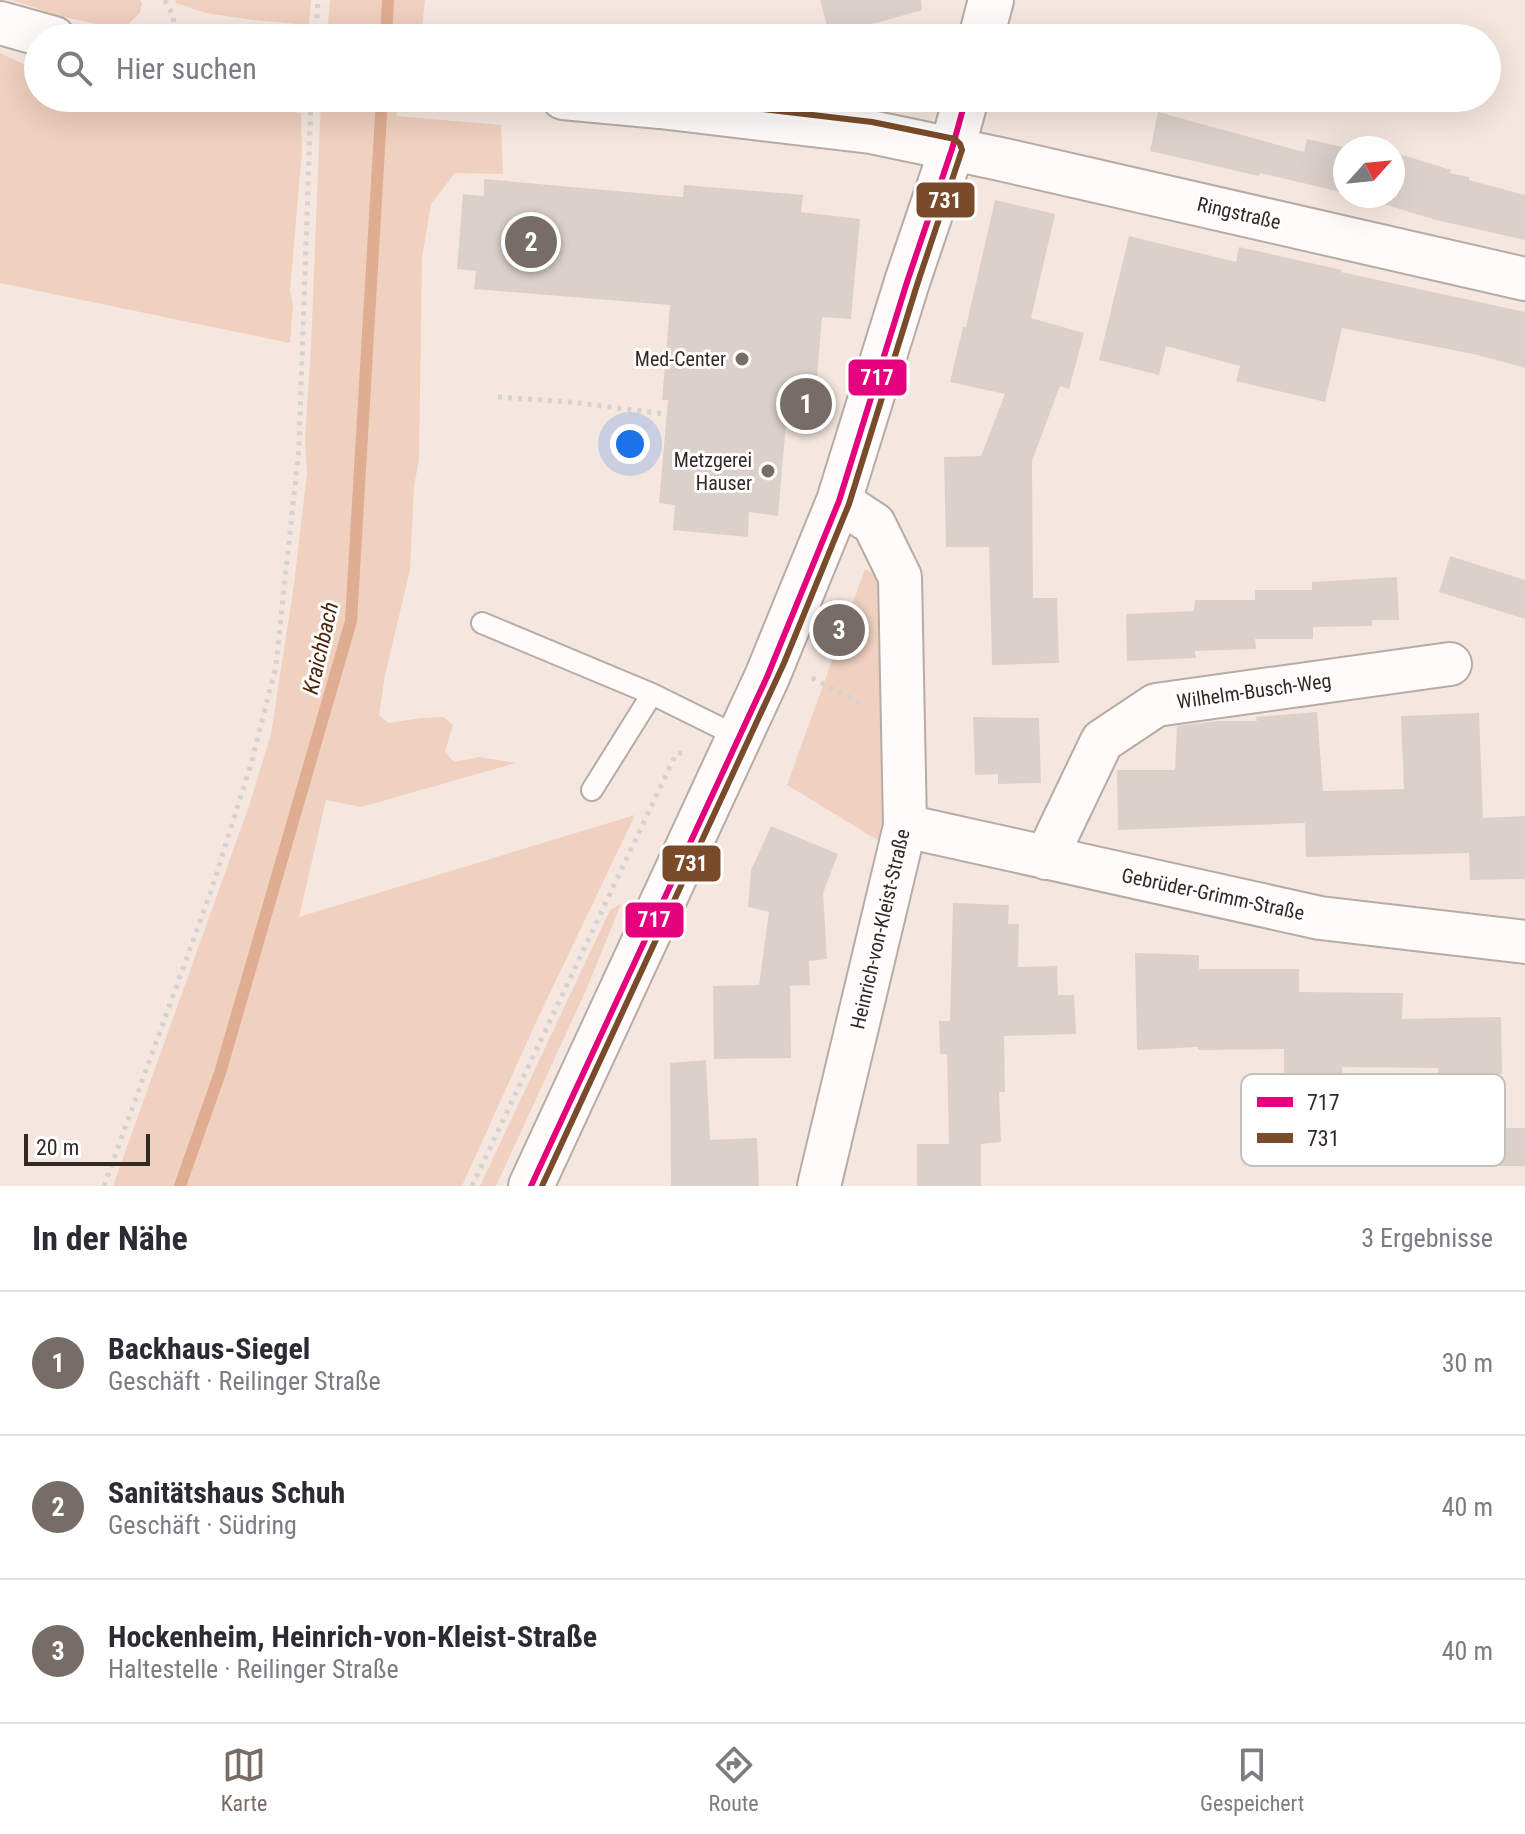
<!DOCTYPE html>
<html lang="de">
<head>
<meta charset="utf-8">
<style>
  body { margin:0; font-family:"Roboto Condensed",sans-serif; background:#f7f7f7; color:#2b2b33 }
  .compass { position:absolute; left:1333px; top:136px; width:72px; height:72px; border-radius:50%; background:#fff; box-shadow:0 8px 32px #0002; rotate:63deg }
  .scale { position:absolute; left:24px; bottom:20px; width:126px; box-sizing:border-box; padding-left:8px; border:4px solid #332a25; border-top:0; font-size:22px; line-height:28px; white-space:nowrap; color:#332a25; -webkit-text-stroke:6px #fff; paint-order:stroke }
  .you { position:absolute; left:630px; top:444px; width:28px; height:28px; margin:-20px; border:6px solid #fff; border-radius:50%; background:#1a73e8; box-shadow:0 0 0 12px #1a73e833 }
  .badge { display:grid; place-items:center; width:52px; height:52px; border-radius:50%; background:#776c66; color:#fff; font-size:26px; font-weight:700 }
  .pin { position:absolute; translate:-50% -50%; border:4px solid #fff; box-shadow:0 2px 8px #0006 }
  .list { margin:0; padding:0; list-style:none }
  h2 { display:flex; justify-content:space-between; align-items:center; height:104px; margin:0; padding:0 32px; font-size:34px }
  h2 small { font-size:26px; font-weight:400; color:#7c7c81 }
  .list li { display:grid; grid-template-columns:52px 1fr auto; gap:24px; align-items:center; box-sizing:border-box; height:144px; padding:0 32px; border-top:2px solid #e1e1e2 }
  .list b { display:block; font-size:30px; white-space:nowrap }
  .list p { margin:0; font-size:26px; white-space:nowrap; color:#7c7c81 }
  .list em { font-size:26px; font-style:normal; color:#7c7c81 }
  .icon { flex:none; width:44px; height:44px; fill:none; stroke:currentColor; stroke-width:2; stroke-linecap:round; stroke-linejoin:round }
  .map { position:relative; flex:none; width:1525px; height:1186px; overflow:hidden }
  .search { position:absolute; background:#fff; box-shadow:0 8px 32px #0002; left:24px; right:24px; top:24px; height:88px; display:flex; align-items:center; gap:20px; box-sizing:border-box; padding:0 28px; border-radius:44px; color:#7c7c81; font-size:30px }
  .sheet { height:536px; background:#fff }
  nav { display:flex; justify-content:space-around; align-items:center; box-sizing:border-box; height:112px; border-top:2px solid #e1e1e2; background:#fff; font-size:22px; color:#7c7c81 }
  nav a { display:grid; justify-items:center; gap:4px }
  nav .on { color:#776c66 }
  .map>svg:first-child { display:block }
  .green { fill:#f0d0bf }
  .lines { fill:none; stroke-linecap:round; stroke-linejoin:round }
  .stream { stroke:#dfad91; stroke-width:12 }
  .building { fill:#dcd1ca }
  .lane-casing { stroke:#b6aca5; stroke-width:24 }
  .street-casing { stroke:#b6aca5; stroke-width:46 }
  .secondary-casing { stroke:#b6aca5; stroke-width:48 }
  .path { stroke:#d6d2cf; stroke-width:5; stroke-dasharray:4 6; stroke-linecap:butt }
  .lane { stroke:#fefbfa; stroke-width:20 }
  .street { stroke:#fefbfa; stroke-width:42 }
  .secondary { stroke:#fefbfa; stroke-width:44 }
  .bus-1-casing { stroke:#fff; stroke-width:12 }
  .bus-2-casing { stroke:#fff; stroke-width:12 }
  .bus-1 { stroke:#e5007d; stroke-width:6 }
  .bus-2 { stroke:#7a4b2a; stroke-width:6 }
  .poi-dot { fill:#776c66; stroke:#fff; stroke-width:3 }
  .labels { text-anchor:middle; stroke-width:6; stroke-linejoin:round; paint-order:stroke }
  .street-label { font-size:20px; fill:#332a25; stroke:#fff }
  .poi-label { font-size:20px; fill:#332a25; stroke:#fff; text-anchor:end }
  .water-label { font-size:22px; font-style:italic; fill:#4e2408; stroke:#fff }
  .key { fill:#fff; stroke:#c2bfbe; stroke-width:2 }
  .key-label { font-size:22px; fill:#332a25 }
  .line-badge { stroke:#fff; stroke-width:3 }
  .badge-label { font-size:22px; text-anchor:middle; font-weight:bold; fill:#fff }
</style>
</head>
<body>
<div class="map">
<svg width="1525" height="1186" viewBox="0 0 1525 1186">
  <rect width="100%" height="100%" fill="#f5e7df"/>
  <path class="green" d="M11,0H140L142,3L140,13L122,30L60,16Z
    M175,0H311L309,25L253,20L206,13L176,3Z
    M330,0H425L421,38H327Z
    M0,53L38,71V98H174L301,113L302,151L290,291L293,305L290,343L0,283Z
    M321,98H401L396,116L501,125L503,174L455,173L431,204L422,258L419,460L414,486L410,570L385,675L379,715L389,723L421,718L443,717L453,725L445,752L454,762L479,757L516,763L361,807L326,800L299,917L635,815L538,1018L462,1186H113L250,803L271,734L294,584L307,473L305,440L311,346Z
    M865,569L878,576L886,601V807L884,844L787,785Z
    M621,904L587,988L496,1186H480L610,910Z"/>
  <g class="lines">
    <path class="stream" d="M386,38L388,0
      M180,1186L220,1073L351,621L382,98"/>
  </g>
  <path class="building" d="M820,0H921L922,10L830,36Z
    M1158,112L1304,152L1307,139L1347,148H1345V193L1260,173L1259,176L1150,151Z
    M1393,152L1451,170L1450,173L1469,177V180L1525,195V240L1436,220L1357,196H1393Z
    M484,179L683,197L684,185L803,195L801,212L860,219L851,319L822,317L814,415L787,413L778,516L749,512L748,537L673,530L675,505L659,503L668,400H662L670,305L474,289L476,271L457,269L463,194L484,196Z
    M995,200L1055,214L1031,318L1084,333L1069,389L1060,386L1032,461L1033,598H1057L1059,663L992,665L989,547H946L944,457L981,456L1005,394L950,382L963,327H966Z
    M1129,236L1236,262L1239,247L1342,270L1341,272L1525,312V368L1478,355L1342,328L1325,402L1236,381L1240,366L1166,346L1159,375L1099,360Z
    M1450,556L1525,580V619L1439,592Z
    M1397,577L1399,620H1372V626L1313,627V639H1255L1256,649L1195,651L1196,658L1127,661L1126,614L1194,611L1195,600H1255V590H1312V582Z
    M1317,712L1323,791L1404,789L1401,716L1479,713L1483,818L1525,816V879L1470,880L1469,853L1306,857L1305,823L1118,830L1117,770H1175L1177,726L1218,721H1257L1256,717Z
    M973,717L1039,718L1041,783L998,784V774L975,775Z
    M771,826L838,854L823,893L827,959L809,961L810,985L790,986L791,1058L714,1059L713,986L759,985L769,912L748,907L751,870Z
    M953,903L1009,905L1008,924H1019L1018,967L1057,966L1058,995H1074L1076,1034L1004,1036L1005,1092H999L1001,1142L981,1144V1186H917V1144H949L947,1054H940L939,1021H950Z
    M1135,953L1199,955V969H1299V992L1403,993L1402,1019L1501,1017L1502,1074L1438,1075V1068L1342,1067L1345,1129H1284V1049L1198,1050V1047L1137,1050Z
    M706,1060L710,1140L757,1138L759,1186H671L670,1063Z
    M1480,1128H1525V1166H1482Z"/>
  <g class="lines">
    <defs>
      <path id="lane" d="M482,623L652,694L739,737
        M592,790L652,694"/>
      <path id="street" d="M0,23L54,38
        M563,98L660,107L871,132L1000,159L1525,279
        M905,826L1320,918L1525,942
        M1046,858L1102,741L1156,705L1450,664
        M819,1186L905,826L900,577L874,524L839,501"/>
      <path id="secondary" d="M981,38L991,0
        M531,1186L767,677L839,501L907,282L952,149L966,98"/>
    </defs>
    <use href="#lane" class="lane-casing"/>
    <use href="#street" class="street-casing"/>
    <use href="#secondary" class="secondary-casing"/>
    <path class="path" d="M165,0L173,15L175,38
      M316,38L318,0
      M498,397L569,402L666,414
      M812,678L860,703
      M104,1186L211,891L251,764L276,666L299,447L311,98
      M472,1186L676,754L684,752"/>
    <use href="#lane" class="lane"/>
    <use href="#street" class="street"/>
    <use href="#secondary" class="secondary"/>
    <defs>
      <path id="bus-1" d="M531,1186L767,677L839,501L907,282L952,149L966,98"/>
      <path id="bus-2" d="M542,1186L784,663L849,504L917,285L962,150L960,144L955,139L872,122L669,98"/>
    </defs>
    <use href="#bus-1" class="bus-1-casing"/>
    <use href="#bus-2" class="bus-2-casing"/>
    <use href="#bus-1" class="bus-1"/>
    <use href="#bus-2" class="bus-2"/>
  </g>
  <g class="poi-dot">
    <circle cx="742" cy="359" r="8"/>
    <circle cx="768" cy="471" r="8"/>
  </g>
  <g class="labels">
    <g class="street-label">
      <text transform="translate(1239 213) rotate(13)" y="7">Ringstraße</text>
      <text transform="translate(1254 691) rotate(-8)" y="7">Wilhelm-Busch-Weg</text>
      <text transform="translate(1213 894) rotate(12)" y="7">Gebrüder-Grimm-Straße</text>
      <text transform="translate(880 929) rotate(-77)" y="7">Heinrich-von-Kleist-Straße</text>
    </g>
    <g class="poi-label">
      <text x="726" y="366">Med-Center</text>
      <text x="752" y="467">Metzgerei<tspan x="752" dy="23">Hauser</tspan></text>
    </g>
    <g class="water-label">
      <text transform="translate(320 648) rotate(-77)" y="8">Kraichbach</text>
    </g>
  </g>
  <rect x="1241" y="1074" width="264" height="92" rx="12" class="key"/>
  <rect x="1257" y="1097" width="36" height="10" fill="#e5007d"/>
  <rect x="1257" y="1133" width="36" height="10" fill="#7a4b2a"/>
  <g class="key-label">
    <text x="1307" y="1110">717</text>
    <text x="1307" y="1146">731</text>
  </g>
  <g class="line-badge">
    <rect x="915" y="181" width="61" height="38" rx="8" fill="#7a4b2a"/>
    <rect x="847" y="358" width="61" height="39" rx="8" fill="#e5007d"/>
    <rect x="661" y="844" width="61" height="39" rx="8" fill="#7a4b2a"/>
    <rect x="624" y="901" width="61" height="38" rx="8" fill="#e5007d"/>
  </g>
  <g class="badge-label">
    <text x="945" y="208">731</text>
    <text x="877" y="385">717</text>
    <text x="691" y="871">731</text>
    <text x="654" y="927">717</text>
  </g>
</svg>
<svg class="compass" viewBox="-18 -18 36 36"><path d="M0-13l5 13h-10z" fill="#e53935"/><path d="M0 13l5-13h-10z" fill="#7c7c81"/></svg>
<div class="scale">20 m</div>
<div class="you"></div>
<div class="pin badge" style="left:806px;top:404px">1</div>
<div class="pin badge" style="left:531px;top:242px">2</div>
<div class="pin badge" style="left:839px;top:630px">3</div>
<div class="search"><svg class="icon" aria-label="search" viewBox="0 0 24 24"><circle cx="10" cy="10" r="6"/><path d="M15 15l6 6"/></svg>Hier suchen</div>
</div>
<section class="sheet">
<h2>In der Nähe<small>3 Ergebnisse</small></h2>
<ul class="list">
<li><span class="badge">1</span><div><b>Backhaus-Siegel</b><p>Geschäft · Reilinger Straße</p></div><em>30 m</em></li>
<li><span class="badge">2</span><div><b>Sanitätshaus Schuh</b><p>Geschäft · Südring</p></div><em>40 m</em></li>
<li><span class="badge">3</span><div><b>Hockenheim, Heinrich-von-Kleist-Straße</b><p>Haltestelle · Reilinger Straße</p></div><em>40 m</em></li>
</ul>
</section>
<nav>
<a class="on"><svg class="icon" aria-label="map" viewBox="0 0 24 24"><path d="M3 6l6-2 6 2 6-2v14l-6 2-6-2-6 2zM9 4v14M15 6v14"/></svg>Karte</a>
<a><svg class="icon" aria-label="directions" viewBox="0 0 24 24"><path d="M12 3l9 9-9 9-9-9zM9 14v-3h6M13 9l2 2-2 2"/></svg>Route</a>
<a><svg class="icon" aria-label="saved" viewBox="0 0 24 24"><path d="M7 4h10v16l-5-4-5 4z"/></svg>Gespeichert</a>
</nav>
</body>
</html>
